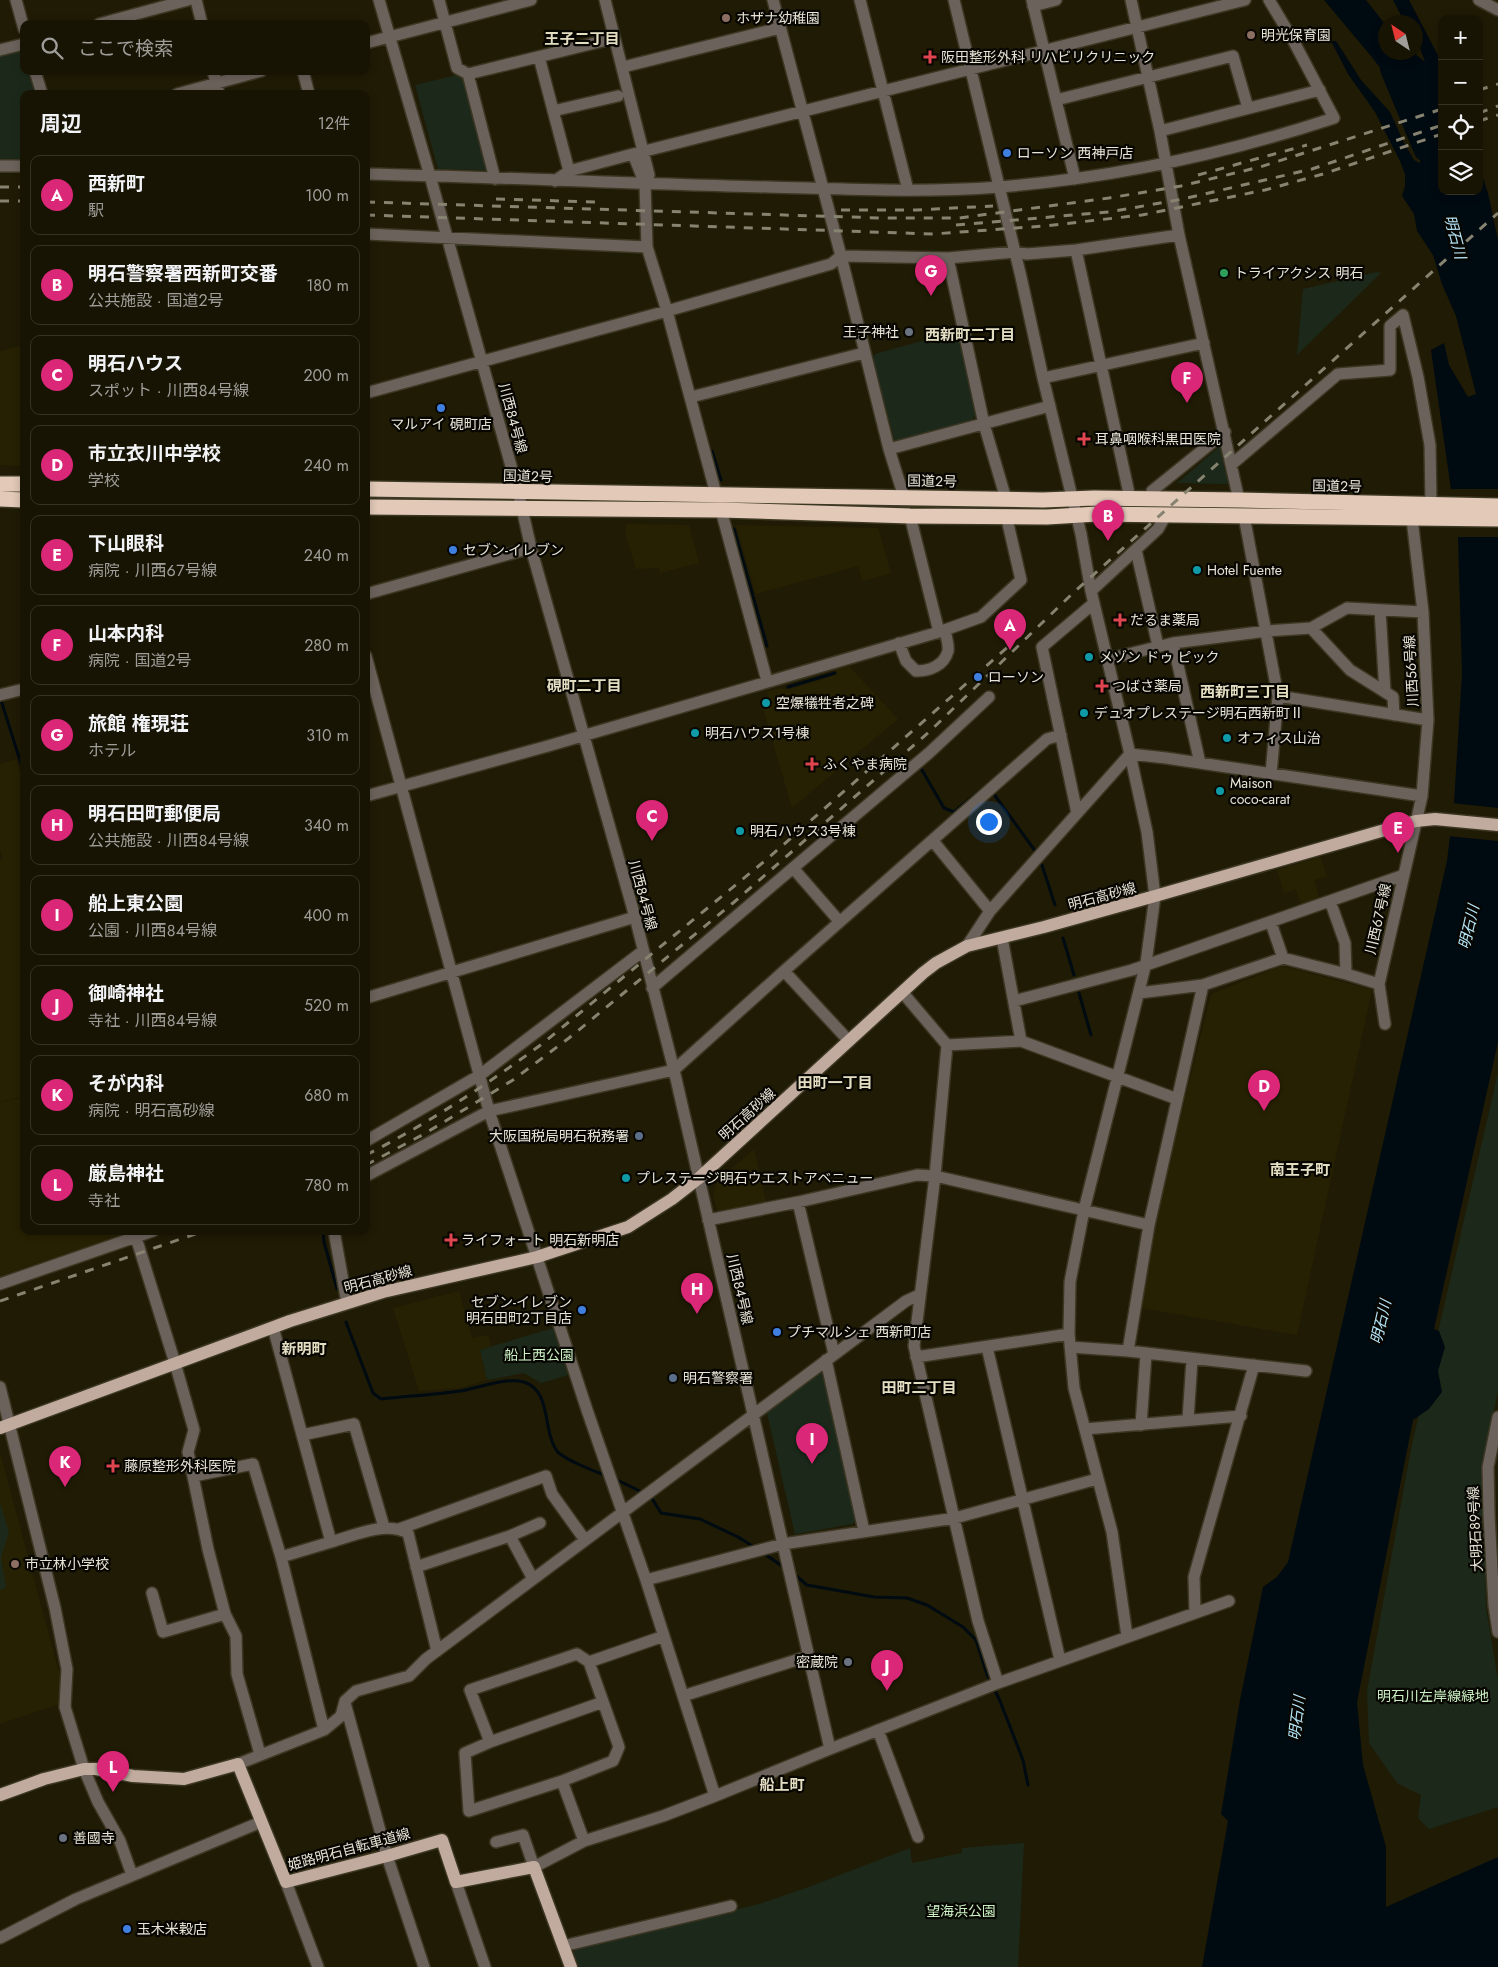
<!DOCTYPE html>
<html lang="ja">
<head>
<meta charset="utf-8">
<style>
  body { margin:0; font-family:Jost,"Noto Sans JP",sans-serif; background:#211d0e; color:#f1f3f6 }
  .controls { position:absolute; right:15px; top:15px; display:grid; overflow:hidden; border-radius:10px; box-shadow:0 2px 8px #0003 }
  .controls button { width:45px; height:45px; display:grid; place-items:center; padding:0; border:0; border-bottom:1px solid #363326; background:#181404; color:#f1f3f6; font:25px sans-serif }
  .compass { position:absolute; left:1378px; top:15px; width:45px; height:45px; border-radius:50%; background:#181404; box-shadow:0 2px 8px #0003; rotate:325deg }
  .you { position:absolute; left:988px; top:821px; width:18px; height:18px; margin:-12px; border:4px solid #fff; border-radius:50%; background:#1a73e8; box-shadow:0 0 0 8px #1a73e833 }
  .badge { display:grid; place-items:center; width:32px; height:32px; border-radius:50%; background:#db2777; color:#fff; font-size:16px; font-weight:700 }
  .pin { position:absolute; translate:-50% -41px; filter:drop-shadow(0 1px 2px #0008) }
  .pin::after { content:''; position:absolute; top:26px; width:18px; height:15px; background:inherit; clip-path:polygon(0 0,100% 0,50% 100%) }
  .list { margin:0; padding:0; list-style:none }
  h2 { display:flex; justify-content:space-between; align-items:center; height:65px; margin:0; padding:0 20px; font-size:21px }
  h2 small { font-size:16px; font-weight:400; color:#9f9e9a }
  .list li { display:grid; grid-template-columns:32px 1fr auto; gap:15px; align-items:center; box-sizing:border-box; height:80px; margin:0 10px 10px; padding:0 10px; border:1px solid #363326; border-radius:10px }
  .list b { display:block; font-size:19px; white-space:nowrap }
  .list p { margin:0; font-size:16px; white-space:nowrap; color:#9f9e9a }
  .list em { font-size:16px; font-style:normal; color:#9f9e9a }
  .icon { flex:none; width:28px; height:28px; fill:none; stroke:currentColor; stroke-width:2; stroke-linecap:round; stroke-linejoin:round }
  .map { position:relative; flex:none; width:1498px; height:1967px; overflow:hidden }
  .search { position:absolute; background:#181404; box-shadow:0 2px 8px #0003; left:20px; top:20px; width:350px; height:55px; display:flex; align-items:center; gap:12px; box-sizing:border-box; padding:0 18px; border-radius:10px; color:#9f9e9a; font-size:19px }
  .panel { position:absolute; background:#181404; box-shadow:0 2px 8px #0003; left:20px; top:90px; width:350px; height:1145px; border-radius:10px }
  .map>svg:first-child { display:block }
  .built { fill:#272103 }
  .green { fill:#1c291a }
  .water { fill:#000a11 }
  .pier { fill:#201b05 }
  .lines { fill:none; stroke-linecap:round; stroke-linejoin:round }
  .stream { stroke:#000a11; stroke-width:3 }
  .river { stroke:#000a11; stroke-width:20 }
  .minor-casing { stroke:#3c3722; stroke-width:14 }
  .major-casing { stroke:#3c3722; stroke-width:15 }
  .highway-casing { stroke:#3c3722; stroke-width:18 }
  .minor { stroke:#6c625c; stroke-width:11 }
  .major { stroke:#c0ab9e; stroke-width:12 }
  .highway { stroke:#e2c9b8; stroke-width:15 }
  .rail { stroke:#878371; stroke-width:3; stroke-dasharray:9 9; stroke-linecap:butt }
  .education-dot { fill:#8d6e63; stroke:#070601; stroke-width:2 }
  .health-dot { fill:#e0444e; stroke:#070601; stroke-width:2 }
  .shop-dot { fill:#3f7fe0; stroke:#070601; stroke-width:2 }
  .leisure-dot { fill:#2e9e5b; stroke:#070601; stroke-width:2 }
  .worship-dot { fill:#6b7280; stroke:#070601; stroke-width:2 }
  .culture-dot { fill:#0f9aa8; stroke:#070601; stroke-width:2 }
  .service-dot { fill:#5c6f8a; stroke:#070601; stroke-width:2 }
  .labels { text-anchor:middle; stroke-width:4.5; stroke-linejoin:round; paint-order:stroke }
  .poi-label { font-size:14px; fill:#e7e4d7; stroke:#070601; text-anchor:start }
  .street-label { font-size:14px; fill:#e7e4d7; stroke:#070601 }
  .park-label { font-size:14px; fill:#caf0c3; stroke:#070601 }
  .neighbourhood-label { font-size:15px; font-weight:bold; fill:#e3ddc2; stroke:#070601 }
  .water-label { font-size:15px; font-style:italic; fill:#b5e5f9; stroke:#070601 }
</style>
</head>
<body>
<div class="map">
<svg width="1498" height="1967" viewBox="0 0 1498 1967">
  <rect width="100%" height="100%" fill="#201b05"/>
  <path class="built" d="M24,345V466L0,465V351Z
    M626,524L689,525L699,563L660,573L659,568L636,569L626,536Z
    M736,525L878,528L891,573L863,581L858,566L756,594Z
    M849,666L898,719L792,808L763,708L770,705L767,692L780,688L787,690L836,675L835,670Z
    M16,759L24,788V1096L0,1102V860L3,859L0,849V764Z
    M1320,857L1327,876L1314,880L1320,901L1302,907L1296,889L1284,893L1277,870Z
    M1282,966L1372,990L1297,1335L1141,1308L1153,1229L1211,994Z
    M24,1097V1231L130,1232L0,1276V1103Z
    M754,1149L766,1202L718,1212L713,1195L717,1182Z
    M459,1291L472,1338L488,1335L491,1347L480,1350L487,1380L459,1388L419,1391L393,1308Z
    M0,1452L60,1676V1698L59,1704L0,1724Z"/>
  <path class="green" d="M18,49L24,52V71H31L37,94H24V161H0V54Z
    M457,75L463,78L487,170L438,169L415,85Z
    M1377,272L1381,273L1297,355L1303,289Z
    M958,331L976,414L972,420L895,442L873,360L875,354Z
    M1220,446L1228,484L1177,483Z
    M1498,1073V1390L1491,1426L1484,1516L1486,1608L1498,1680V1807L1429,1829L1418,1818L1421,1795L1397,1783L1369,1743L1367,1691L1411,1449Z
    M553,1328L568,1375L541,1383L524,1373L487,1380L480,1350Z
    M819,1370L825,1376L857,1518L853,1524L795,1534L766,1409Z
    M0,1503L9,1532L1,1558L6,1587L0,1590Z
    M1024,1843L1018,1967H576L572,1956L576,1948L759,1904L806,1888L910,1848L912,1863L962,1853V1848Z"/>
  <path class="water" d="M1324,0H1366L1385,24L1386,52L1414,53L1425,62L1416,37V22H1407L1404,21L1393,0H1409L1442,63V191H1479V167L1488,193L1498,240V1042L1434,1329L1439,1331L1445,1347L1438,1371L1442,1392L1429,1409L1413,1420L1357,1702L1363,1765L1386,1847V1907L1498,1857V1967H1202L1228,1821L1221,1814L1240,1700L1263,1587L1277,1577L1288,1562L1447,861L1454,803L1462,673L1458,538L1431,350L1444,343L1449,365L1468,397L1476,394L1456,316L1442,284L1433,255L1417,231L1414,214L1402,196L1405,186V174L1400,161L1375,112L1348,74L1331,41H1336L1361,80L1390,112L1404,143L1414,160L1420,163L1422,148L1404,99L1371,56Z"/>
  <path class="pier" d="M1448,489H1498V537H1456Z
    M1452,803L1498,808V841L1447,836Z"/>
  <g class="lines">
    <path class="stream" d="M712,451L721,480
      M734,529L767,646
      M788,687L835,673
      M0,697L24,773
      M922,770L944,808L954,812L981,790
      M993,793L1036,852
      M1042,865L1055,905
      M1063,938L1074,975
      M1079,993L1091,1035
      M323,1231L324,1242L337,1289
      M346,1322L373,1393L381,1399C407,1396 434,1395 460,1391C480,1388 504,1377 524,1382C552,1391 542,1430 557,1451C563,1459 596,1472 607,1476
      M615,1479L644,1493
      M649,1496L653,1500L661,1513L700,1519L738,1537L756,1548
      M763,1553L785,1568
      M794,1574L807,1585L874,1597L907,1598L927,1605L963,1627L976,1640L987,1674L1000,1701L1023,1760L1028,1785"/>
    <path class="river" d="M1390,69L1424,151"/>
    <defs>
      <path id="minor" d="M16,0L24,29
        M196,0L202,24
        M379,0L430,176L518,491L531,548L635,917L674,1070L830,1749
        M439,0L457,68L468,74L495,179
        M605,0L649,175L645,184L647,247L667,311L716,494
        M773,0L841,256L889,449L904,497
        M860,0L908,190
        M954,0L1021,277L1043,378L1081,534L1091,591L1130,754L1147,832L1155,896L1146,963L1084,1210L1070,1282L1069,1334L1074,1388L1112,1532L1127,1636
        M1032,0L1075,179
        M1131,0L1160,131L1179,235L1239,500
        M1479,0L1498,10
        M1033,6L1056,0
        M99,24L188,0
        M366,43L531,0
        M0,50L24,44
        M539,57L569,171
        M623,67L780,28
        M35,71L42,94
        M213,71L219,94
        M303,71L309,94
        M468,74L603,41
        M177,94L261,71
        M1056,100L1233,56L1248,108
        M553,111L618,96
        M1160,131L1320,90
        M633,154L645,184
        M0,166H24
        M366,174C500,177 634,184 768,187C845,189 922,193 999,187C1113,178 1225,154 1334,118L1293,40L1269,0
        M555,181L569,171L633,154L1245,0
        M366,234L647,247
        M1076,250L1130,498
        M948,258L984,424L1006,499
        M1043,378L1204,343
        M366,393L667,311L831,264L841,256L948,258L1015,252L1027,254L1076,250L1179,235
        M691,397L864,353
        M889,449L1050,406
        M1231,465L1338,374L1390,370V326L1403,315L1418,377L1430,445L1431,504
        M1151,499L1152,491L1225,432
        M721,510L767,681
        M910,516L939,632
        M1244,516L1278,696L1271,774
        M1136,550L1158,646
        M1091,591L1158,529L1166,515
        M366,594L531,548
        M1380,610L1385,692
        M1311,628L1350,670L1393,697L1394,715
        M899,643L906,661L916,671C929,671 944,666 948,651C949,645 946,636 945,630
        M1173,643L1200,763
        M366,656L489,1111L587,1410L646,1580L715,1796
        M1108,659L1173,643L1267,631L1311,628L1347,608L1423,612
        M0,695L24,689
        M1278,696L1428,720
        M366,796L548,746L939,632L981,617L1021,580L1006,515
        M1077,813L1042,647L1094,603
        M933,841L990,911
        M793,868L929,753L989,697
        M1330,901L1345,943L1346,974
        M1271,923L1283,958
        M1002,938L1021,1041
        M967,946L990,911L1130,754L1166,758L1422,796
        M784,971L849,1041
        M652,988L793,868L839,921
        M903,993L947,1045L935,1176L914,1346L978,1621L998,1683
        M1139,993L1203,985L1283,958L1346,974L1379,984
        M366,998L635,917
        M1014,1001L1132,970L1404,875
        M1385,1024L1379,984L1422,796L1428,720L1423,612L1412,519
        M947,1045L1021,1041L1177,1099
        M366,1141L480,1075L643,951
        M366,1176L489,1111L674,1070L784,971L1047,739L1061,735
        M798,1202L834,1354
        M708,1220L798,1202L917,1175L935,1176L1149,1225
        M134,1231L175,1363L194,1430L188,1452L208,1549L225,1614L236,1636L237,1674L260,1754
        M334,1231L347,1303
        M0,1284L153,1231
        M273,1327L331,1542L281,1557L324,1730
        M987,1347L1060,1660
        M1070,1347L1128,1351L1306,1371
        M1128,1351L1149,1225L1203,985
        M916,1357L1069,1334
        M826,1360L864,1531
        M0,1387L55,1608L67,1669L65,1707L84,1769L98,1802L120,1841L132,1875
        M1498,1417L1488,1467L1489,1515L1494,1605L1498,1632
        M1188,1419L1192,1360
        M1141,1425L1146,1354
        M1085,1429L1241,1416
        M302,1435L354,1424L384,1527
        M194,1476L253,1464L281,1557
        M399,1529L546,1476L552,1494L585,1540
        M510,1536L533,1579
        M331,1542C356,1535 384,1521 408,1533L437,1651
        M416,1567L510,1536L540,1523
        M646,1580L783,1544L955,1518L1097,1479
        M152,1593L163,1632L225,1614
        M1195,1613L1194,1577L1254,1365
        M683,1696L809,1656
        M345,1703L387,1856L424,1967
        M878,1730L918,1837
        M490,1742L603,1702
        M238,1764L324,1730L341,1716L345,1701L356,1691L409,1676L426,1659L906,1301L919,1295
        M562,1781L613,1761L619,1747L589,1662
        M584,1841L562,1781L469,1811L465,1753L490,1742L470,1690L577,1654L589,1662L664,1636
        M496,1842L523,1835L534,1867L584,1841L663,1816L715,1796L830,1749L998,1683L1229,1601
        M286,1882L318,1967
        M456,1882L485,1967
        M0,1938L76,1899L261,1822
        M563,1946L731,1906"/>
      <path id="major" d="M0,1428L290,1321L383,1292L537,1257L628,1227L672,1199L699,1178L923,973L936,963L967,946L1044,927L1155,896L1416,821L1435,819L1498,825
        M0,1795L44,1779L84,1769H96L133,1776L184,1779L238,1764L286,1882L387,1856L442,1840L456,1882L534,1867L571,1967"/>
      <path id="highway" d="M0,484H24
        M366,489L1043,500L1094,498L1239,500L1498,506
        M0,499L24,500
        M366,507L721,510L910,516L1047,517L1097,514L1498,519"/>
    </defs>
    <use href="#minor" class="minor-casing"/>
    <use href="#major" class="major-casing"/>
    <use href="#highway" class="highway-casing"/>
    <use href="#minor" class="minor"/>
    <use href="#major" class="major"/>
    <use href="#highway" class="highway"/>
    <path class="rail" d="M1479,90L1498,84
      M1479,113L1498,106
      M1479,121L1498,115
      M1198,175L1307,145
      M0,187H24
      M496,199L596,202
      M0,201H24
      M366,202L881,218H959L1109,198L1181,186L1260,167L1442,109
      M841,210H917L993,206
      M366,215L933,234L1044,226L1142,215L1265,190L1323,174L1442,134
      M956,225L1109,212L1183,199L1312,169L1442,125
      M366,1155C429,1123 486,1085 542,1044L766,860L1010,645
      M366,1165L424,1134L513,1080L569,1038L733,903L929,732L1073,593L1498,213
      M0,1301L204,1231"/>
  </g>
  <g class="education-dot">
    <circle cx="726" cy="18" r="5"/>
    <circle cx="1251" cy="35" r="5"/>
    <circle cx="15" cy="1564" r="5"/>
  </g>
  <g class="health-dot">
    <path d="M927.5 49.5h5v5h5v5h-5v5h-5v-5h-5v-5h5z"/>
    <path d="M1081.5 431.5h5v5h5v5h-5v5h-5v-5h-5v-5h5z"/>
    <path d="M1117.5 612.5h5v5h5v5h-5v5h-5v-5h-5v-5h5z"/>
    <path d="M1099.5 678.5h5v5h5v5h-5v5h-5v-5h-5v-5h5z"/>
    <path d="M809.5 756.5h5v5h5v5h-5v5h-5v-5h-5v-5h5z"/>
    <path d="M448.5 1232.5h5v5h5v5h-5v5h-5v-5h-5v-5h5z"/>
    <path d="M110.5 1458.5h5v5h5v5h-5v5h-5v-5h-5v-5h5z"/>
  </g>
  <g class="shop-dot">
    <circle cx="1007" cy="153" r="5"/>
    <circle cx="441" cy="408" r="5"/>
    <circle cx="453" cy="550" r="5"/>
    <circle cx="978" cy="677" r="5"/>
    <circle cx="582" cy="1310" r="5"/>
    <circle cx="777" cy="1332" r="5"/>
    <circle cx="127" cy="1929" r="5"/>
  </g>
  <circle class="leisure-dot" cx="1224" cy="273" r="5"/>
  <g class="worship-dot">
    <circle cx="909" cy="332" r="5"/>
    <circle cx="848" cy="1662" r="5"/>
    <circle cx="63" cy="1838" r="5"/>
  </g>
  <g class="culture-dot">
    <circle cx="1197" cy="570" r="5"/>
    <circle cx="1089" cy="657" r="5"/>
    <circle cx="766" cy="703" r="5"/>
    <circle cx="1084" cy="713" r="5"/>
    <circle cx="695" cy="733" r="5"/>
    <circle cx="1227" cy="738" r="5"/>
    <circle cx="1220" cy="791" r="5"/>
    <circle cx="740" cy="831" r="5"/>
    <circle cx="626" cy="1178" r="5"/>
  </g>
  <g class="service-dot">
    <circle cx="639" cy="1136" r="5"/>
    <circle cx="673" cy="1378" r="5"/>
  </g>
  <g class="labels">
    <g class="poi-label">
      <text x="736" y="23">ホザナ幼稚園</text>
      <text x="1261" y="40">明光保育園</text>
      <text x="941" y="62">阪田整形外科 リハビリクリニック</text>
      <text x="1017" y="158">ローソン 西神戸店</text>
      <text x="1234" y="278">トライアクシス 明石</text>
      <text x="899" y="337" text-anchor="end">王子神社</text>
      <text x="441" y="429" text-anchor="middle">マルアイ 硯町店</text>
      <text x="1095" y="444">耳鼻咽喉科黒田医院</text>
      <text x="463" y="555">セブン-イレブン</text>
      <text x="1207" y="575">Hotel Fuente</text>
      <text x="1130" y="625">だるま薬局</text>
      <text x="1099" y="662">メゾン ドゥ ピック</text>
      <text x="988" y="682">ローソン</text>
      <text x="1112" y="691">つばさ薬局</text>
      <text x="776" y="708">空爆犠牲者之碑</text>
      <text x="1094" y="718">デュオプレステージ明石西新町Ⅱ</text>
      <text x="705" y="738">明石ハウス1号棟</text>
      <text x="1237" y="743">オフィス山治</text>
      <text x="823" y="769">ふくやま病院</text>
      <text x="1230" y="788">Maison<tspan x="1230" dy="16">coco-carat</tspan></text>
      <text x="750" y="836">明石ハウス3号棟</text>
      <text x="629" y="1141" text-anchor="end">大阪国税局明石税務署</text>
      <text x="636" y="1183">プレステージ明石ウエストアベニュー</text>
      <text x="461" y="1245">ライフォート 明石新明店</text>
      <text x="572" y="1307" text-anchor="end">セブン-イレブン<tspan x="572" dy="16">明石田町2丁目店</tspan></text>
      <text x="787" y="1337">プチマルシェ 西新町店</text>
      <text x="683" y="1383">明石警察署</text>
      <text x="124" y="1471">藤原整形外科医院</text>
      <text x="25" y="1569">市立林小学校</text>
      <text x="838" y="1667" text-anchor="end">密蔵院</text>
      <text x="73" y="1843">善國寺</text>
      <text x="137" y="1934">玉木米穀店</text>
    </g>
    <g class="street-label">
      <text transform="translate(513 418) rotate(75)" y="5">川西８４号線</text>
      <text transform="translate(528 476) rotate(2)" y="5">国道2号</text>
      <text transform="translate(932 481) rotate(1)" y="5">国道2号</text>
      <text transform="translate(1337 486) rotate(1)" y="5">国道2号</text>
      <text transform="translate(1411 671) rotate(-93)" y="5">川西５６号線</text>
      <text transform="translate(643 895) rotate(75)" y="5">川西８４号線</text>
      <text transform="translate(1102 896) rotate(-15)" y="5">明石高砂線</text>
      <text transform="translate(1378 919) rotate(-77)" y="5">川西６７号線</text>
      <text transform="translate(747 1114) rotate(-42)" y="5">明石高砂線</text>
      <text transform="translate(378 1279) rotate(-15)" y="5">明石高砂線</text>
      <text transform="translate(740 1289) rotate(77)" y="5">川西８４号線</text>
      <text transform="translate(1475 1529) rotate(-93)" y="5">大明石８９号線</text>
      <text transform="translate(349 1849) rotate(-15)" y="5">姫路明石自転車道線</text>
    </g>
    <g class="park-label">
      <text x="539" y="1360">船上西公園</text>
      <text x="1433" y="1701">明石川左岸線緑地</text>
      <text x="961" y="1916">望海浜公園</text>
    </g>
    <g class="neighbourhood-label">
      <text x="582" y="44">王子二丁目</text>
      <text x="970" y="340">西新町二丁目</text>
      <text x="584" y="691">硯町二丁目</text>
      <text x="1245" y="697">西新町三丁目</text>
      <text x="835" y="1088">田町一丁目</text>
      <text x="1300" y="1175">南王子町</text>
      <text x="304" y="1354">新明町</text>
      <text x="919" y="1393">田町二丁目</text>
      <text x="782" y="1790">船上町</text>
    </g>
    <g class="water-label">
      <text transform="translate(1455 237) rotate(75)" y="5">明石川</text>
      <text transform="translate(1469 927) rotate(-77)" y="5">明石川</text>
      <text transform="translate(1381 1322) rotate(-77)" y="5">明石川</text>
      <text transform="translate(1297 1718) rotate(-83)" y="5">明石川</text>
    </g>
  </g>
</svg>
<div class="controls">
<button>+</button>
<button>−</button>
<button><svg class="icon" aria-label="locate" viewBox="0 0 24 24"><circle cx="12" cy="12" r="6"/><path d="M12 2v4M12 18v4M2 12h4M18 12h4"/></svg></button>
<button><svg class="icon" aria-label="layers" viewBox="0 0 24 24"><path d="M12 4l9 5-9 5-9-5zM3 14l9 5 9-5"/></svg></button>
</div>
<svg class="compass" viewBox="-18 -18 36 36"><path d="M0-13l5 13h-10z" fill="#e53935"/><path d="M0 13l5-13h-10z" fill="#9f9e9a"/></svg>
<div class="you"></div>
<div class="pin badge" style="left:1010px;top:650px">A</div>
<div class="pin badge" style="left:1108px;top:541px">B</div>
<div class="pin badge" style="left:652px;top:841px">C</div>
<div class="pin badge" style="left:1264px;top:1111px">D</div>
<div class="pin badge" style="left:1398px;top:853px">E</div>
<div class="pin badge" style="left:1187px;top:403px">F</div>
<div class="pin badge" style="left:931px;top:296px">G</div>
<div class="pin badge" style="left:697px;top:1314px">H</div>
<div class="pin badge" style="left:812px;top:1464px">I</div>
<div class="pin badge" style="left:887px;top:1691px">J</div>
<div class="pin badge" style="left:65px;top:1487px">K</div>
<div class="pin badge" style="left:113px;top:1792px">L</div>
<div class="search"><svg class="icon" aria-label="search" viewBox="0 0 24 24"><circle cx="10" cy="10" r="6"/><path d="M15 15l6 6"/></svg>ここで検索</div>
<section class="panel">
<h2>周辺<small>12件</small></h2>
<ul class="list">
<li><span class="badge">A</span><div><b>西新町</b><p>駅</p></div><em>100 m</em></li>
<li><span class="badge">B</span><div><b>明石警察署西新町交番</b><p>公共施設 · 国道2号</p></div><em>180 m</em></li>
<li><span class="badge">C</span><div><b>明石ハウス</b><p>スポット · 川西８４号線</p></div><em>200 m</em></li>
<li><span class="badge">D</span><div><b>市立衣川中学校</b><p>学校</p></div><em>240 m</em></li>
<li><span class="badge">E</span><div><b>下山眼科</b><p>病院 · 川西６７号線</p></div><em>240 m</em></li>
<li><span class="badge">F</span><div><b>山本内科</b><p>病院 · 国道2号</p></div><em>280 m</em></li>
<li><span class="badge">G</span><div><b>旅館 権現荘</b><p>ホテル</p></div><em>310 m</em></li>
<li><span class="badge">H</span><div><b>明石田町郵便局</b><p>公共施設 · 川西８４号線</p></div><em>340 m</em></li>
<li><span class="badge">I</span><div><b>船上東公園</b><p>公園 · 川西８４号線</p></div><em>400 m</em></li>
<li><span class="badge">J</span><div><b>御崎神社</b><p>寺社 · 川西８４号線</p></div><em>520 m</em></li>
<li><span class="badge">K</span><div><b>そが内科</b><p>病院 · 明石高砂線</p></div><em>680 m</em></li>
<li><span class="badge">L</span><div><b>厳島神社</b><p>寺社</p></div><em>780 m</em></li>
</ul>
</section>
</div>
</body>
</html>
